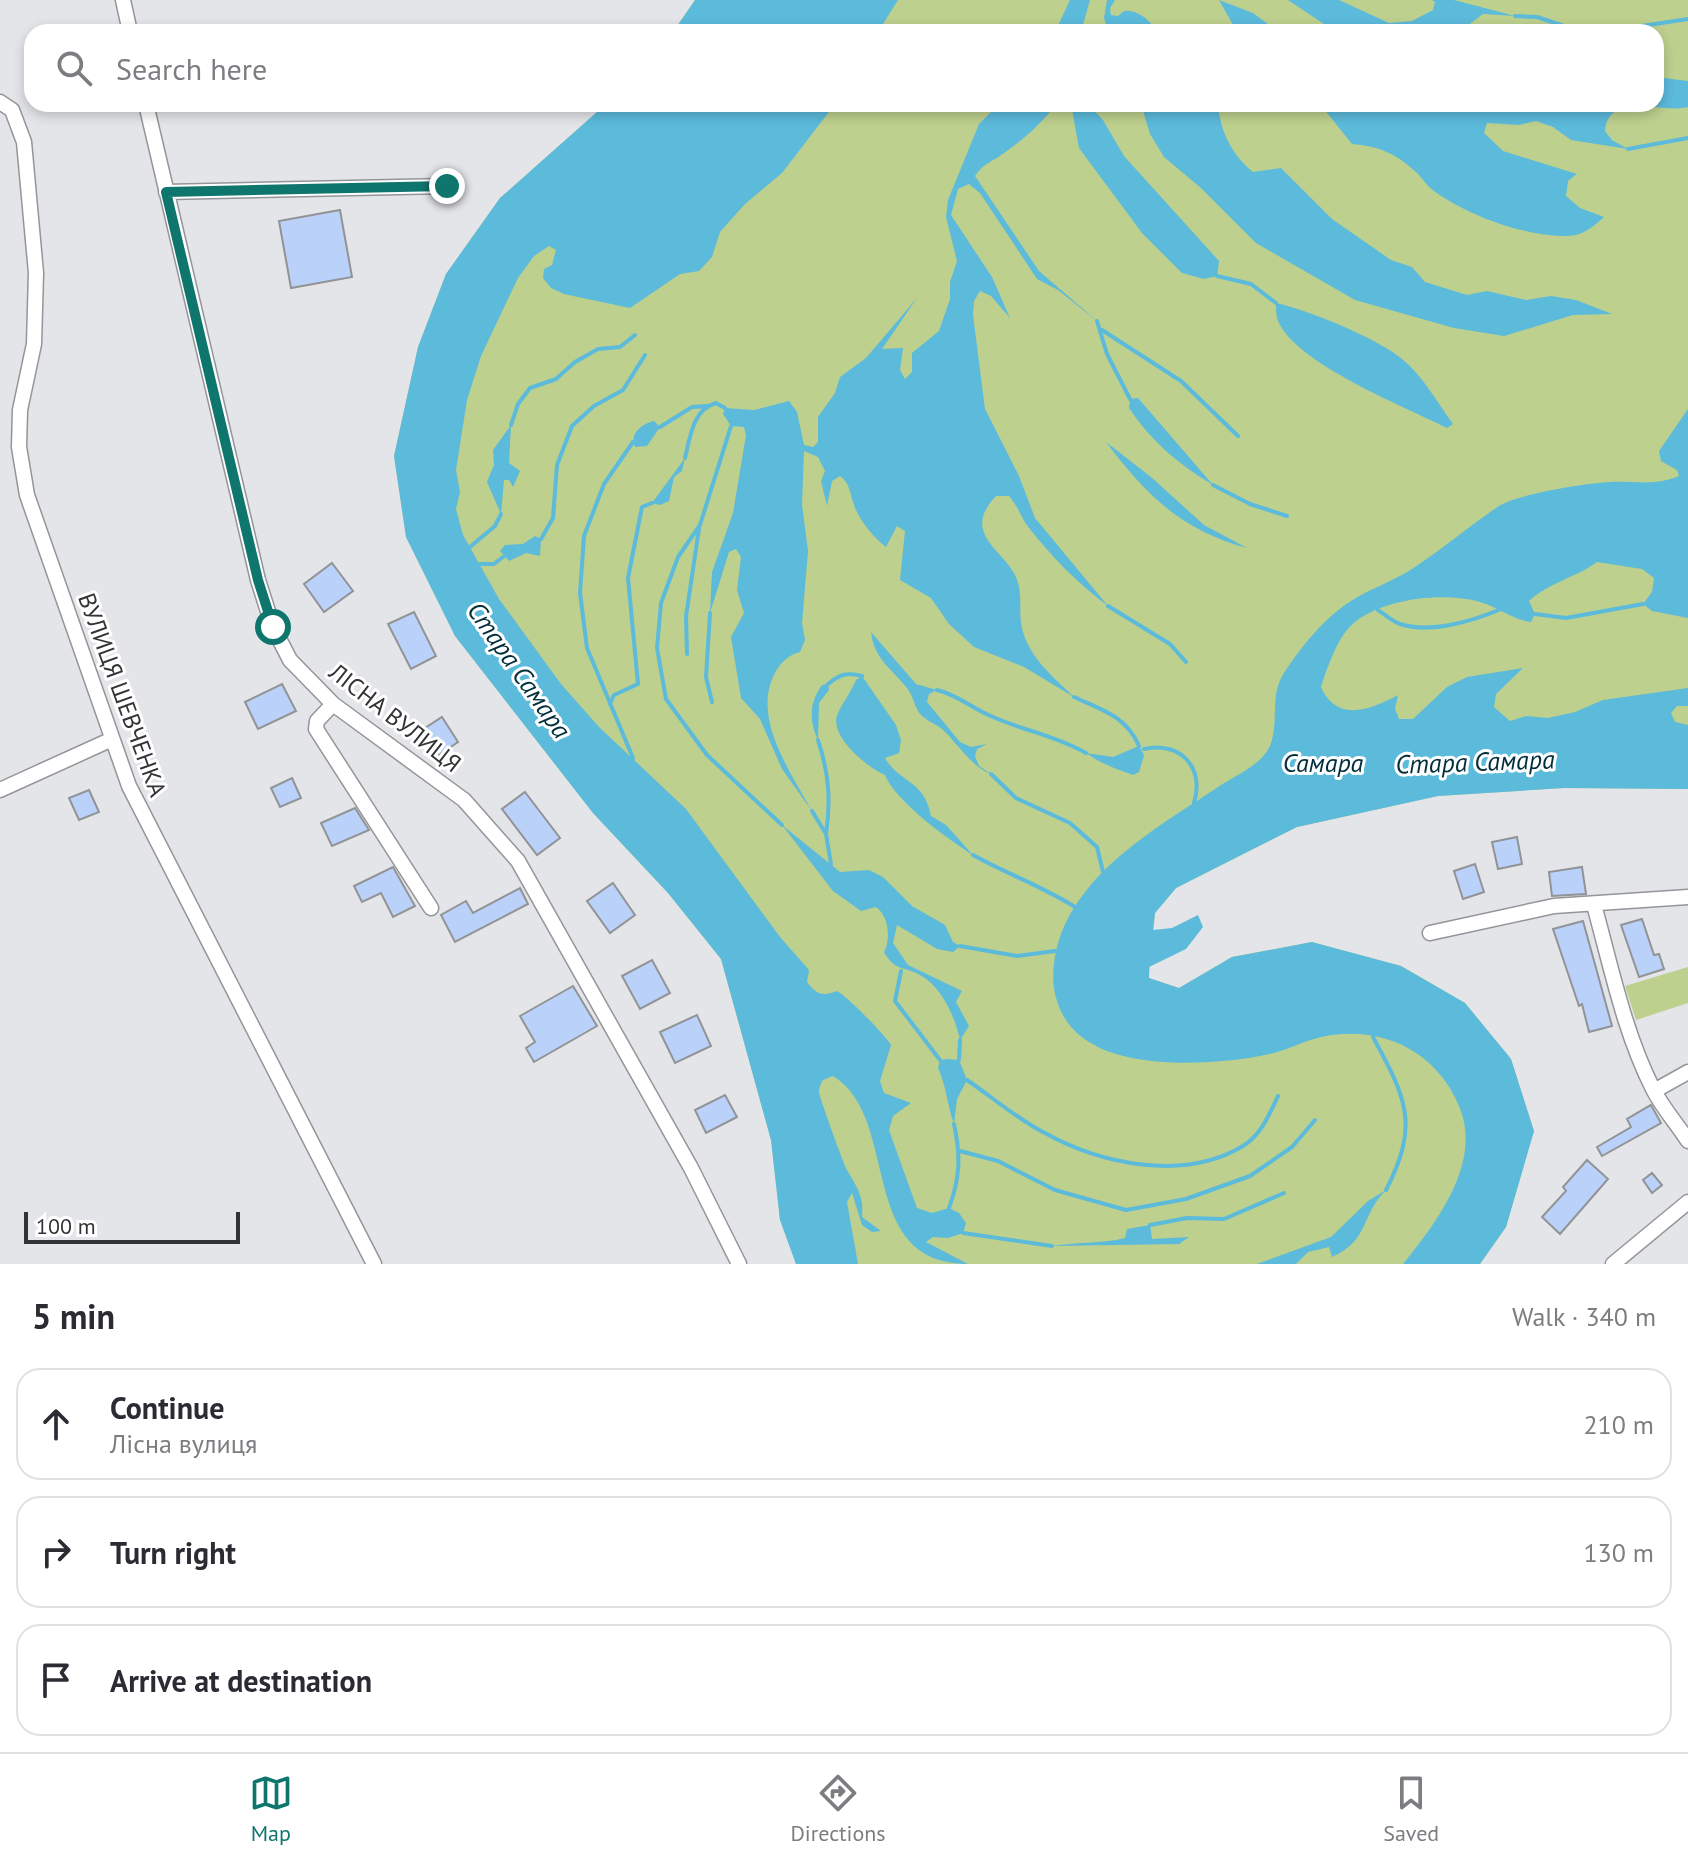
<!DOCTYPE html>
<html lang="en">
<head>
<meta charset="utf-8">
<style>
  body { margin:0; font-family:"PT Sans",sans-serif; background:#f2f2f3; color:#2b2b33 }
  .scale { position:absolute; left:24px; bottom:20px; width:216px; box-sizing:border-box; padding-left:8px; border:4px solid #323334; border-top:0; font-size:22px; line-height:28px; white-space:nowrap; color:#323334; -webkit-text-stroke:6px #fff; paint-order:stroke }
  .stop { position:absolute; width:24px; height:24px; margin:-18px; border:6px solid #0f766e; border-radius:50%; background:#fff }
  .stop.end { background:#0f766e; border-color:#fff; box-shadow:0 2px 8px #0008 }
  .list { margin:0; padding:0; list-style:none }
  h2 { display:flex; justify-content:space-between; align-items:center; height:104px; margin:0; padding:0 32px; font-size:34px }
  h2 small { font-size:26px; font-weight:400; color:#7c7c81 }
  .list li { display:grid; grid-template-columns:52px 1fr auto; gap:24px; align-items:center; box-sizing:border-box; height:112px; margin:0 16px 16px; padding:0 16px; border:2px solid #e1e1e2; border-radius:24px }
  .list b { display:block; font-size:30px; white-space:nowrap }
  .list p { margin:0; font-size:26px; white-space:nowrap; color:#7c7c81 }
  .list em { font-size:26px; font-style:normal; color:#7c7c81 }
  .icon { flex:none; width:44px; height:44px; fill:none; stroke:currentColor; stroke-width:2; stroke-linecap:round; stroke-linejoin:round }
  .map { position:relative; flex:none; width:1688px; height:1264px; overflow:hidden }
  .search { position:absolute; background:#fff; box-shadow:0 4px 12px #0003; left:24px; right:24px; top:24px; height:88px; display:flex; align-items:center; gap:20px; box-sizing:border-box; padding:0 28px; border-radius:24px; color:#7c7c81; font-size:30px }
  .sheet { height:488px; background:#fff }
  nav { display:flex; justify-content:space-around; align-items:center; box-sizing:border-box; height:112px; border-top:2px solid #e1e1e2; background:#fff; font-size:22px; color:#7c7c81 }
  nav a { display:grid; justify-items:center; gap:4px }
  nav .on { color:#0f766e }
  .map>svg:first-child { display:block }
  .green { fill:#bdd08e }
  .water { fill:#5cbadb }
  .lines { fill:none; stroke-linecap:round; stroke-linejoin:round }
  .stream { stroke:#5cbadb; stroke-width:4 }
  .building { fill:#bad2f9; stroke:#929396; stroke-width:2 }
  .minor-casing { stroke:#939598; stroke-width:17 }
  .minor { stroke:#fff; stroke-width:14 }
  .route { stroke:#0f766e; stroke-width:10 }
  .labels { text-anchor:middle; stroke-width:6; stroke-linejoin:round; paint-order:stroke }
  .street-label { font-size:24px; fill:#323334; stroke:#fff }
  .water-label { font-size:26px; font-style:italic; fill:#012e3c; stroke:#fff }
</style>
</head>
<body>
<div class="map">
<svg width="1688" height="1264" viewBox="0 0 1688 1264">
  <rect width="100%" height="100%" fill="#e4e5e9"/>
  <path class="green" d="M695,0H1688V789L1564,788L1438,796L1297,827L1176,888L1155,913L1149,978L1179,988L1232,957L1312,942L1401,966L1465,1003L1511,1059L1534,1131L1506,1227L1480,1264H796L780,1220L771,1140L721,959L668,893L593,813L455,636L406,537L394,456L418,347L446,274L500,198L606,104H1656V32H673Z
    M1688,967V1003L1636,1020L1625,986Z"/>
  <path class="water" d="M695,0H898L878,32H673Z
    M1070,0H1090L1081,32H1055Z
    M1107,0H1115L1110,8L1111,15L1118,16L1124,11C1136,9 1151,20 1157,32H1108L1104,18Z
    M1219,0L1253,13L1279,32H1237Z
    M1288,0H1339L1389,23L1412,21L1433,10L1435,2L1432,0H1454L1515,16L1483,14L1459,32H1336Z
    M1656,77L1688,81V107C1661,114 1609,90 1605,131L1612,140L1628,149L1571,140L1553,127L1536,121L1519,125L1487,123L1484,133L1503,151L1577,174L1568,181L1566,196L1580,208L1604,217C1593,227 1582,236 1567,236C1523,236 1469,216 1434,191C1427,186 1423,179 1417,173C1397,154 1379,146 1352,144L1320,104H1656Z
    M606,104H835L782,173L745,204L720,232L712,257L699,271L680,274L630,308L564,294L551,288L543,278L544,269L552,265L556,250L549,246L534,256L518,278L481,356L467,400L456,470L460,492L456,509L463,535L499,599L561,684L599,727L686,809L780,937L809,970L807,982C816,994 822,997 837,991C846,995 887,1037 891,1045L880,1081L884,1093L911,1103L893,1116L889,1130L917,1208L932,1213L949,1208L959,1213L966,1223L963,1233L948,1238L933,1237L926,1242L968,1264C855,1264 902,1118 833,1076L823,1080C821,1083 819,1088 819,1092C819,1096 844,1165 847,1170C857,1188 864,1195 862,1217L881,1231L872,1232L862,1225L852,1193L847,1202L858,1264H796L780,1220L771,1140L721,959L668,893L593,813L455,636L406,537L394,456L418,347L446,274L500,198Z
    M999,104H1056C1042,124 1020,142 1000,156C989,163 982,165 975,176L1039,271L1097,321L1058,290L1037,279L980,193L969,184L958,189L951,215L992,277L1010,318L991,296L980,291L974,301L973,315L985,409L1019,476L1035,518L1108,606C1077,583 1053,558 1029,528C1021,518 1018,506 1009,496H996C961,533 1002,549 1015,575C1023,591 1019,606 1021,623C1026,655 1052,676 1074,697L1024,667L974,647L949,624L931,598L900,580L905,531L897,526L886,547C873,537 859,520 854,505C850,494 850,483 840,476L832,481L827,506L821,481L825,471L818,457L804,451L802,505L808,551L802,623L805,640L800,652C789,655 782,661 776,671C750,716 790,771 812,811L782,769L760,719L741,698L731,637L744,613L737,590L741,557L736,549L729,552L710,613L712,572L733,513L746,435L744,427L731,426L723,414L725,408L754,410L789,401L797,412L804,445L813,447L818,442V417L835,393L840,377L866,358L917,298L882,349L903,348L900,370L905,379L912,372V353L939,331L950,299V282L957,261L946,217L948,200L979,124Z
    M1071,104H1088L1103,120L1124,156L1219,261L1217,276L1204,279L1182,273L1142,233L1079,148Z
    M1141,104H1218C1220,131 1232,155 1253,172L1281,168L1332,219L1391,260L1412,267L1425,282L1467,295L1487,291L1526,300L1551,296L1576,300L1612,314L1573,315L1504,336L1454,328L1355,300L1256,243L1201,188L1164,157L1150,134Z
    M1276,303C1308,310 1377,338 1402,359C1423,376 1437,402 1453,424L1447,428C1406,407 1296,364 1278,321C1276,316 1276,308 1276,303Z
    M1138,398L1213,485C1179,465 1151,441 1129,408L1130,399Z
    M1688,409V618L1652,611L1643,604L1652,592L1654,578L1642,569L1597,562C1575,578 1550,582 1529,601L1535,614L1531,622C1512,620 1499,607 1480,602C1444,592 1386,598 1355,622C1338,635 1328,666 1321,687C1337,723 1370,710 1398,695L1395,709L1399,719H1413L1447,687L1467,677L1523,668L1496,694L1494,707L1510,721L1526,716L1548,718L1575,712L1603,700L1688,688V706H1677L1671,713L1675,722L1688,725V789L1564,788L1438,796L1297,827L1176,888L1155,913L1153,930L1172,928L1198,915L1203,927L1186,949L1149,967V978L1179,988L1232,957L1312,942L1401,966L1465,1003L1511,1059L1534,1131L1506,1227L1480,1264H1403C1437,1222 1483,1162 1459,1106C1436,1050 1380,1024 1321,1037C1304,1041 1287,1050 1270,1054C1218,1065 1127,1071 1083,1038C1060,1021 1050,992 1054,964C1064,880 1152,831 1215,789C1232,777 1252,770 1265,754C1283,731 1267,698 1284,673C1300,648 1325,617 1351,601C1373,587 1397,580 1418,565C1446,546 1471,525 1499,506C1518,494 1587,483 1611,482C1635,481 1656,486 1679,476L1677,470L1661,461L1659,451Z
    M654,421L660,427L647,446L635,447C629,433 642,424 654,421Z
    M511,425L509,463L520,471L513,487L509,480H504L501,514L487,482L494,465L493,450Z
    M1106,442L1151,477L1204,525L1247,548C1181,530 1146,495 1106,442Z
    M685,458L682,471L674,477L669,501L660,505L652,503Z
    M535,536L541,539L540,556L526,553L509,561L500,551L505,545L523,544Z
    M871,632L916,684L937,690L929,694L927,702L960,742L971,747L987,744L977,749L975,756L979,766L991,774C973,768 957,743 942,729C936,724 927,721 921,715C915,709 913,695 907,688C891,668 874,659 871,632Z
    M862,676L896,725L901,740L899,753L885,758C900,784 924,779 931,816L946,825L973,855C949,840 895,801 885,775C868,768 827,735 838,713C843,702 851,692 856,680Z
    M828,684L829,690L819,703L818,740C809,721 809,703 822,685Z
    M1139,746L1144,755L1139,772L1133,775C1115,768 1103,765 1086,753L1113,757Z
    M782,825L840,872L869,870L883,877L912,906L945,925L953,942L960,946L953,952L937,949L897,925L893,943L908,965L962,991L956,1002L969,1026L960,1040C955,1017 942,987 920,975C905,966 895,972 884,952C891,940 889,916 876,907L861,911L833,891Z
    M948,1059L959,1060L967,1080L957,1099L954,1124C947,1105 947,1088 938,1068L940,1060Z
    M1386,1190C1360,1216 1370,1240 1332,1257L1329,1247L1308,1252L1296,1264H1257L1331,1237L1368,1201Z
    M1150,1225L1152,1239L1189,1237L1179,1244L1052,1246C1076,1242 1101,1244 1125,1238L1127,1229Z"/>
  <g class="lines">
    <path class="stream" d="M1515,16L1537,17L1582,32
      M1602,32L1688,19
      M1628,149L1688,138
      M1217,276L1251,284L1276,303
      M1097,321L1107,354L1130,399
      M1102,330L1181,381L1238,436
      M511,425L518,404L530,388L556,379L575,362L598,349L620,347L635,335
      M731,426L700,525L678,557L661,603L657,648L666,699L707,755L782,825
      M660,427L692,407L707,406
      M633,442L604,484L584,536L580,593L587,648L633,758
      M685,458C690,437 693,409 716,403L725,408
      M1213,485L1250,504L1287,516
      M541,539L553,518L557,465L572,426L594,406L623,390L645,355
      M470,547L495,526L501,514
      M480,564H494L503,557
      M1108,606L1170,644L1186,662
      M1378,610C1384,614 1392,621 1400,624C1430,634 1473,621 1501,609
      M710,613L706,677L712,702
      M1535,614L1566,618L1643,604
      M687,654L686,616L699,529
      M828,684C840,674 847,672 862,676
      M937,690C959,695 972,709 993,717C1025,731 1056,736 1086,753
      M1074,697C1102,710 1126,716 1139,746
      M610,704L614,695L638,684L628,578L642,507L652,503
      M818,740C829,774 831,800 826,834
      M1144,749C1180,741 1205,767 1194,803
      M991,774L1016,798L1070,823L1097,847L1103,872
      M812,811L826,834L831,864
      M973,855C1007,874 1042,886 1075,907
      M960,946L1017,956L1055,951
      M901,971L895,1001L940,1060
      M1373,1037C1406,1098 1420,1124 1386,1190
      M959,1060L960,1040
      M967,1080C992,1097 1016,1118 1043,1132C1100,1164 1183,1182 1243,1146C1261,1135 1269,1115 1278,1096
      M960,1151L998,1161L1055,1190L1126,1210L1186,1199L1250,1176L1292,1147L1315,1120
      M949,1208C960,1178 961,1156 954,1124
      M1150,1225L1187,1218L1224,1219L1284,1193
      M963,1233L1052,1246"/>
  </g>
  <path class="building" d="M340,210L352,277L291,288L279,221Z
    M332,563L353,591L324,612L304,584Z
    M414,612L436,656L411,669L388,624Z
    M282,684L296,711L258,729L245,702Z
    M442,717L458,742L439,755L422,730Z
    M292,778L301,798L280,807L271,788Z
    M89,790L99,812L79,820L69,798Z
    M525,792L560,838L537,855L502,809Z
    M355,808L369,830L332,846L321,823Z
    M1517,837L1522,864L1498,869L1492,842Z
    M1475,864L1484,892L1463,899L1454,871Z
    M393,867L415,906L393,917L381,893L362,902L354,886Z
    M1582,867L1586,894L1552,896L1549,872Z
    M613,883L635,915L610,933L587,901Z
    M520,888L528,904L455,942L441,915L466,901L473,913Z
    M1642,919L1654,955L1659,954L1664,969L1639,977L1621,925Z
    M1583,921L1612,1026L1589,1032L1582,1004L1579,1006L1553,929Z
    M652,960L670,993L640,1009L622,976Z
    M573,986L597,1026L534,1062L526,1048L535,1042L520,1016Z
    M697,1015L711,1046L675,1063L660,1032Z
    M725,1095L737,1117L706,1133L695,1110Z
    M1651,1105L1661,1123L1602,1156L1597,1147L1631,1127L1627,1119Z
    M1587,1160L1608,1179L1560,1234L1542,1217L1566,1191L1563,1187Z
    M1652,1173L1662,1185L1652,1193L1643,1180Z"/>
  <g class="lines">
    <defs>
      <path id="minor" d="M123,0L130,32
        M0,102L12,110L24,142L36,273L34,344L20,410L19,447L27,495L129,786L374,1264
        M146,104L258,580L273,627L290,660L333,704L464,800L518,861L691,1168L739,1264
        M166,192L447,186
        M333,704L317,721L316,729L431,908
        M0,790L110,740
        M1594,905C1611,966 1624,1032 1653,1089C1662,1107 1677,1124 1688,1141
        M1430,933L1554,906L1688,897
        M1654,1091L1688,1072
        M1613,1264L1688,1202"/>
    </defs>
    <use href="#minor" class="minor-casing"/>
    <use href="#minor" class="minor"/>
  </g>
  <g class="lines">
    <path class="route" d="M273,627L258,580L166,192L447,186"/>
  </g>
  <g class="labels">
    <g class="street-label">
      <text transform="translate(122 695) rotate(70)" y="8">ВУЛИЦЯ ШЕВЧЕНКА</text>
      <text transform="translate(395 718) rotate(38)" y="8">ЛІСНА ВУЛИЦЯ</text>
    </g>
    <g class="water-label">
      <text transform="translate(519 670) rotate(55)" y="9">Стара Самара</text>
      <text transform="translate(1475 762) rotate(-2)" y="9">Стара Самара</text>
      <text x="1323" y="772">Самара</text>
    </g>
  </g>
</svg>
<div class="scale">100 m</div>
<div class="stop" style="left:273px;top:627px"></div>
<div class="stop end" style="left:447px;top:186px"></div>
<div class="search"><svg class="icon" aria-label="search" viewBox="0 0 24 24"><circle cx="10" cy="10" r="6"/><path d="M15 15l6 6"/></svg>Search here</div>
</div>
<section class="sheet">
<h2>5 min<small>Walk · 340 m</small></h2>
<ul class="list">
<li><svg class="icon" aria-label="ahead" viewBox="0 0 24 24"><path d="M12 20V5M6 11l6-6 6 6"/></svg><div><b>Continue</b><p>Лісна вулиця</p></div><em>210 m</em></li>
<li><svg class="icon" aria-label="right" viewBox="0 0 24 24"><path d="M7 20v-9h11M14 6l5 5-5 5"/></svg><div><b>Turn right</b></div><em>130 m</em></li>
<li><svg class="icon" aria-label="arrive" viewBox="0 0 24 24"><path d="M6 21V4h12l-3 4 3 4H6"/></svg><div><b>Arrive at destination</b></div></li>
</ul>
</section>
<nav>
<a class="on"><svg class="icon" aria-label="map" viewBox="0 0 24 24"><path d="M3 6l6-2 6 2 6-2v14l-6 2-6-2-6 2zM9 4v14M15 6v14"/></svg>Map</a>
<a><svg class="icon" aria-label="directions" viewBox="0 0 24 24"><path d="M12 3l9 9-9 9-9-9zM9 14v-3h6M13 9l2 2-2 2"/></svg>Directions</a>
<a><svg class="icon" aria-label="saved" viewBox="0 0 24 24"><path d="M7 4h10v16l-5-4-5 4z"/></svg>Saved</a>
</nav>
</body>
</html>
